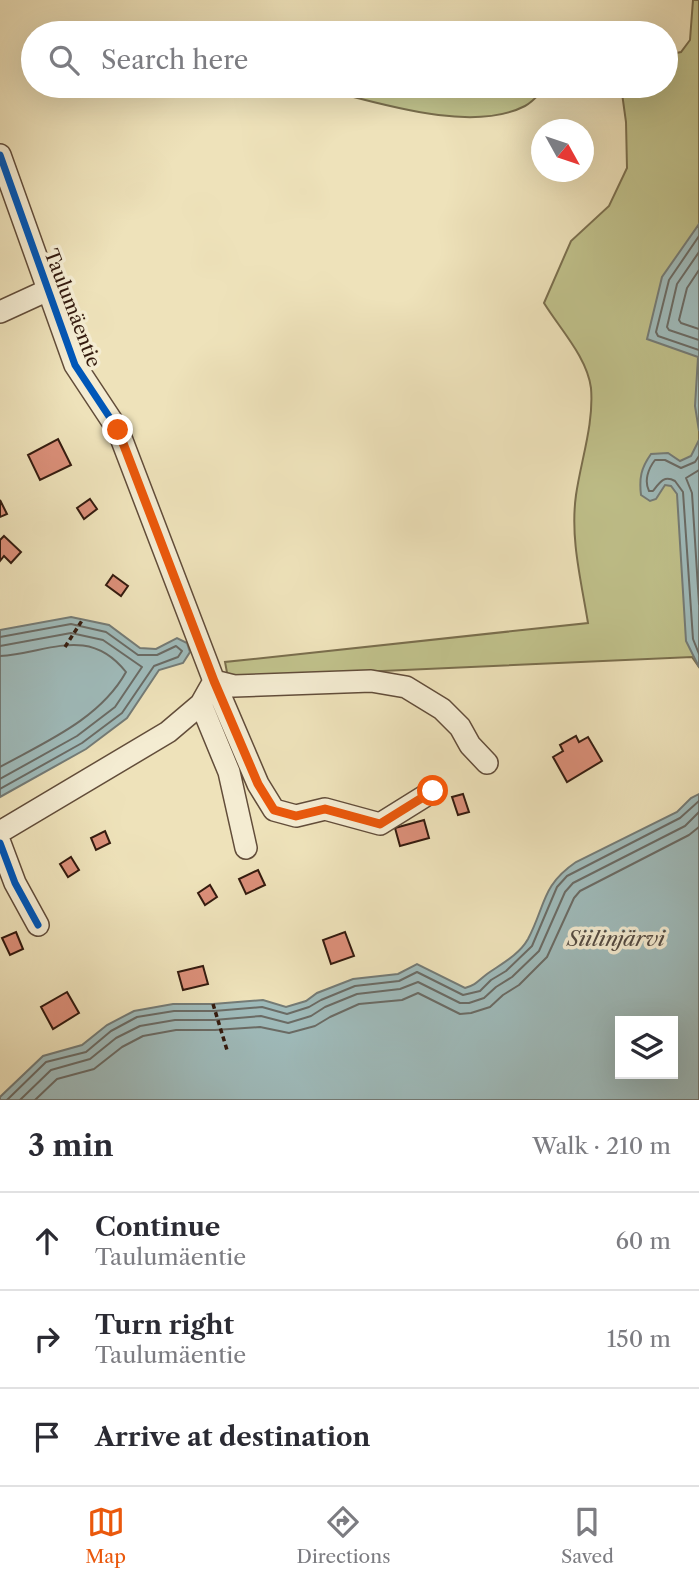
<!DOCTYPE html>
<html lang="en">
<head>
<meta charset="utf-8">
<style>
  body { margin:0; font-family:"Libre Caslon Text",serif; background:#f2f2f3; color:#2b2b33 }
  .controls { position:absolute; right:21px; bottom:21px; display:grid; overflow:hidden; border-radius:0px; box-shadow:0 7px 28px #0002 }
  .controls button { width:63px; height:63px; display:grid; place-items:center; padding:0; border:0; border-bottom:2px solid #e1e1e2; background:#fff; color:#2b2b33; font:35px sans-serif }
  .compass { position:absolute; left:531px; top:119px; width:63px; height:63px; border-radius:50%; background:#fff; box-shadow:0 7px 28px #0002; rotate:130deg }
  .stop { position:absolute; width:21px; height:21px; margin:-16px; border:5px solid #ea580c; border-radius:50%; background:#fff }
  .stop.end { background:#ea580c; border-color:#fff; box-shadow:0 2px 7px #0008 }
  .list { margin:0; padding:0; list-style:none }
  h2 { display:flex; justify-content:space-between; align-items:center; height:91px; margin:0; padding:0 28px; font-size:30px }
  h2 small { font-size:23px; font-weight:400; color:#7c7c81 }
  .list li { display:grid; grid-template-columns:46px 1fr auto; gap:21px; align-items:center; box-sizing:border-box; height:98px; padding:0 28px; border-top:2px solid #e1e1e2 }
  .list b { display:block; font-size:26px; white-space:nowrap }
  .list p { margin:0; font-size:23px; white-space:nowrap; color:#7c7c81 }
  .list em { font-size:23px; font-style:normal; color:#7c7c81 }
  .icon { flex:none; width:38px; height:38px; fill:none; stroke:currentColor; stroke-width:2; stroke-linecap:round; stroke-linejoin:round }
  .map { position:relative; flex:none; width:699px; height:1100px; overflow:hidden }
  .search { position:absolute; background:#fff; box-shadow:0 7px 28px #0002; left:21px; right:21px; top:21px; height:77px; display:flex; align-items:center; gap:18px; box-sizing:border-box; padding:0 24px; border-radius:38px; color:#7c7c81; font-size:26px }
  .sheet { height:385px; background:#fff }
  nav { display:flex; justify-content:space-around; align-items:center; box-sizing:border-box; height:98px; border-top:2px solid #e1e1e2; background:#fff; font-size:19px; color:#7c7c81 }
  nav a { display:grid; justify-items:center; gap:4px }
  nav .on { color:#ea580c }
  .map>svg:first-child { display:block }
  .green { fill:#c0c18b; stroke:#7a6e4d; stroke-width:2 }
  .water { fill:#9fbbbb; stroke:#747b76; stroke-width:2; fill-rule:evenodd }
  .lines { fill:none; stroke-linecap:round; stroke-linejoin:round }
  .shore { stroke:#6a6b65; stroke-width:2 }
  .building { fill:#db8f79; stroke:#341b0f; stroke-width:2 }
  .minor-casing { stroke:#624d3a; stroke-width:24 }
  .path { stroke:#341b0f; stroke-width:3.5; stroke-dasharray:5 3.5; stroke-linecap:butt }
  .minor { stroke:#f4ecd2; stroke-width:21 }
  .cycleway-casing { stroke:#f4ecd2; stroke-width:11 }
  .cycleway { stroke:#0057b8; stroke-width:7 }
  .route { stroke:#ea580c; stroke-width:9 }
  .labels { text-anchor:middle; stroke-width:7; stroke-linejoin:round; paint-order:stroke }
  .street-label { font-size:19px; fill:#341b0f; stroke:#f4ecd2 }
  .water-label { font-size:21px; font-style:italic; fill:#544b43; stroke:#f4ecd2 }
</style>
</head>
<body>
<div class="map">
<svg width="699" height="1100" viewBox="0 0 699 1100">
  <rect width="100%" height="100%" fill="#eee2ba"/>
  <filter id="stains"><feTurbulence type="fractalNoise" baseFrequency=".00286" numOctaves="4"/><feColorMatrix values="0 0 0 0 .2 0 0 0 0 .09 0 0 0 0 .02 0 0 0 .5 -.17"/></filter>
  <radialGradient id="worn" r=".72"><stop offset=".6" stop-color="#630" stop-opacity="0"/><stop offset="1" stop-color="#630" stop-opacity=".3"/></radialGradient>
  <path class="green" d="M693,0H699V667L692,657L228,678L225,662L588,623C581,580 570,538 576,495C581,460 594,424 591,388C587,357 560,329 544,303L571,241L609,206L627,168L626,122L621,86H666V55L681,52L690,40Z
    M311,86H545V88C539,94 533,102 525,106C469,135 370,100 311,86Z"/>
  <path class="water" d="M699,224V431L695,406L698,357L647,339L662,277Z
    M699,440V667L686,641L677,494L671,486L665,485L656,499L650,501L641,495C639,478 641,468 651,454L668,453L680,461L691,456Z
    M71,617L109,625L140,648L156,649L177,638L187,643L190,652L183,663L159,670L127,718L86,749L0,797V630Z
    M699,794V1100H0V1097L43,1056L82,1045L107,1025L134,1011L173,1004H213L263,1000L286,1007L306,1001L317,993L353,979L398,974L417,964L465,988C476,985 478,981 487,974C501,964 519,955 528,939C546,905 541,886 576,862L677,812L691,798ZM673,1021V1074H620V1021Z"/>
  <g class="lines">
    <path class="shore" d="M699,236L669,280L656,332L658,336L699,350
      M699,252L677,284L667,327L669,330L699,340
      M699,270L687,288L679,320L681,323L699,329
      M699,456L695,462L681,468L665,460H655C648,469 644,481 649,491H653C660,482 664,475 675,481L683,492L693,639L699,654
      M699,470L686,478L692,493L699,604
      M0,637L71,624L106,632L138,655H157L176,646L182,651L178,657L154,666L122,713L82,743L0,789
      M0,646L71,633L103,640L142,667L115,707L77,736L0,779
      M0,656C46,654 88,624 126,672C100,719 45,742 0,767
      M7,1100L46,1062L86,1052L111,1031L137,1017L174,1011H214L262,1007L287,1014L309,1007L321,1000L355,986L399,981L417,972L463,995L480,991L491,980L506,971L532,946L557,887L567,876L680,818L699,801
      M20,1100L51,1070L90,1059L116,1038L140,1026L175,1020H214L261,1016L288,1023L311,1016L325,1007L357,994L400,989L418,982L460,1003H469L484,998L496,987L512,977L539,951L565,892L573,883L685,826L699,812
      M35,1100L57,1079L94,1069L122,1047L143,1036L176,1030H215L260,1027L289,1033L315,1026L330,1017L359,1004L402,1000L418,993L460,1014L471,1013L490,1007L503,995L519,985L547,957L574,898L580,891L689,835L699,827"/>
  </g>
  <path class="building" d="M58,439L71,465L40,480L28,455Z
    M90,499L97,509L84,519L77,508Z
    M0,500L7,514L0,517Z
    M4,536L21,552L11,563L4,556L0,561V540Z
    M113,575L128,586L121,596L106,585Z
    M576,736L579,742L588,737L602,761L567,782L553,757L563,751L560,745Z
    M463,794L469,812L458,815L452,797Z
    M424,820L429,838L400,846L395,828Z
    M105,831L110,843L96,850L91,838Z
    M71,857L79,870L68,877L60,864Z
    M258,870L265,885L246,894L239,879Z
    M210,885L217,897L205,905L198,893Z
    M16,932L23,949L10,955L2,938Z
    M345,932L354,956L331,964L323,940Z
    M203,966L208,984L183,990L178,972Z
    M67,992L79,1013L53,1029L41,1007Z"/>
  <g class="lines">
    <defs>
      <path id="minor" d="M0,155L75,365L118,430L214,681L258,784L274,810L296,816L325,809L380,824L433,791
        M0,312L48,290
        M201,704L229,772L246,848
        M0,832L168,732L201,704L214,681L234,686L371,681L406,687L442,709L460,727L470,745L487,763
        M0,843L15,883L38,925"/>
    </defs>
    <use href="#minor" class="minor-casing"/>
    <path class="path" d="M65,647L83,619
      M213,1004L227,1050"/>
    <use href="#minor" class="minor"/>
    <defs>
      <path id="cycleway" d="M0,155L75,365L118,430L214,681L258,784L274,810L296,816L325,809L380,824L433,791
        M0,843L15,883L38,925"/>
    </defs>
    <use href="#cycleway" class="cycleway-casing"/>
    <use href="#cycleway" class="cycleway"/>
  </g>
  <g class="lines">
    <path class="route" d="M118,430L214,681L258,784L274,810L296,816L325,809L380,824L433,791"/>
  </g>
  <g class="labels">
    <g class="street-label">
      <text transform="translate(73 308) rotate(69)" y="7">Taulumäentie</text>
    </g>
    <g class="water-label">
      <text x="616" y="946">Siilinjärvi</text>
    </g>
  </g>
  <rect width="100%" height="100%" filter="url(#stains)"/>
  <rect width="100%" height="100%" fill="url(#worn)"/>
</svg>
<div class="controls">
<button><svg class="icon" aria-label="layers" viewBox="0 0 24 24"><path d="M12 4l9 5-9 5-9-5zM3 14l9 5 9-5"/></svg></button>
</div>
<svg class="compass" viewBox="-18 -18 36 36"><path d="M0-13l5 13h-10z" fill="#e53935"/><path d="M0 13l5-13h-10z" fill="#7c7c81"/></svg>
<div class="stop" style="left:433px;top:791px"></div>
<div class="stop end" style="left:118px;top:430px"></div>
<div class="search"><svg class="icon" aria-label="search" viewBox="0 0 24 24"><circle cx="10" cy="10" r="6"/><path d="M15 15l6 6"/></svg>Search here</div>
</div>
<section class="sheet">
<h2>3 min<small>Walk · 210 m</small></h2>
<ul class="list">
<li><svg class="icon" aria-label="ahead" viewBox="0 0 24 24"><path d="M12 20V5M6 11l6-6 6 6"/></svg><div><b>Continue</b><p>Taulumäentie</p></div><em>60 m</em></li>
<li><svg class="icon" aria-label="right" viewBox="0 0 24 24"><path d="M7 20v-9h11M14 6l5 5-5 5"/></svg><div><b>Turn right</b><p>Taulumäentie</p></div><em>150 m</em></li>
<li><svg class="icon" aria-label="arrive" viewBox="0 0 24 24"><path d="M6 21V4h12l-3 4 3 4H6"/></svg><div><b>Arrive at destination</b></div></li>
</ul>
</section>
<nav>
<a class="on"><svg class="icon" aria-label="map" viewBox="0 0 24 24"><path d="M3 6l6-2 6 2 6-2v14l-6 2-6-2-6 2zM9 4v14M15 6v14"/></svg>Map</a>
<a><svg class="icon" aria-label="directions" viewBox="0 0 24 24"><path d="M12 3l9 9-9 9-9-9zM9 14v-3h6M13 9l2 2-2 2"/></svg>Directions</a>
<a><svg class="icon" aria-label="saved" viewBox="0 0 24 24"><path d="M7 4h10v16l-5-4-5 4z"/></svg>Saved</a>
</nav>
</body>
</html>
